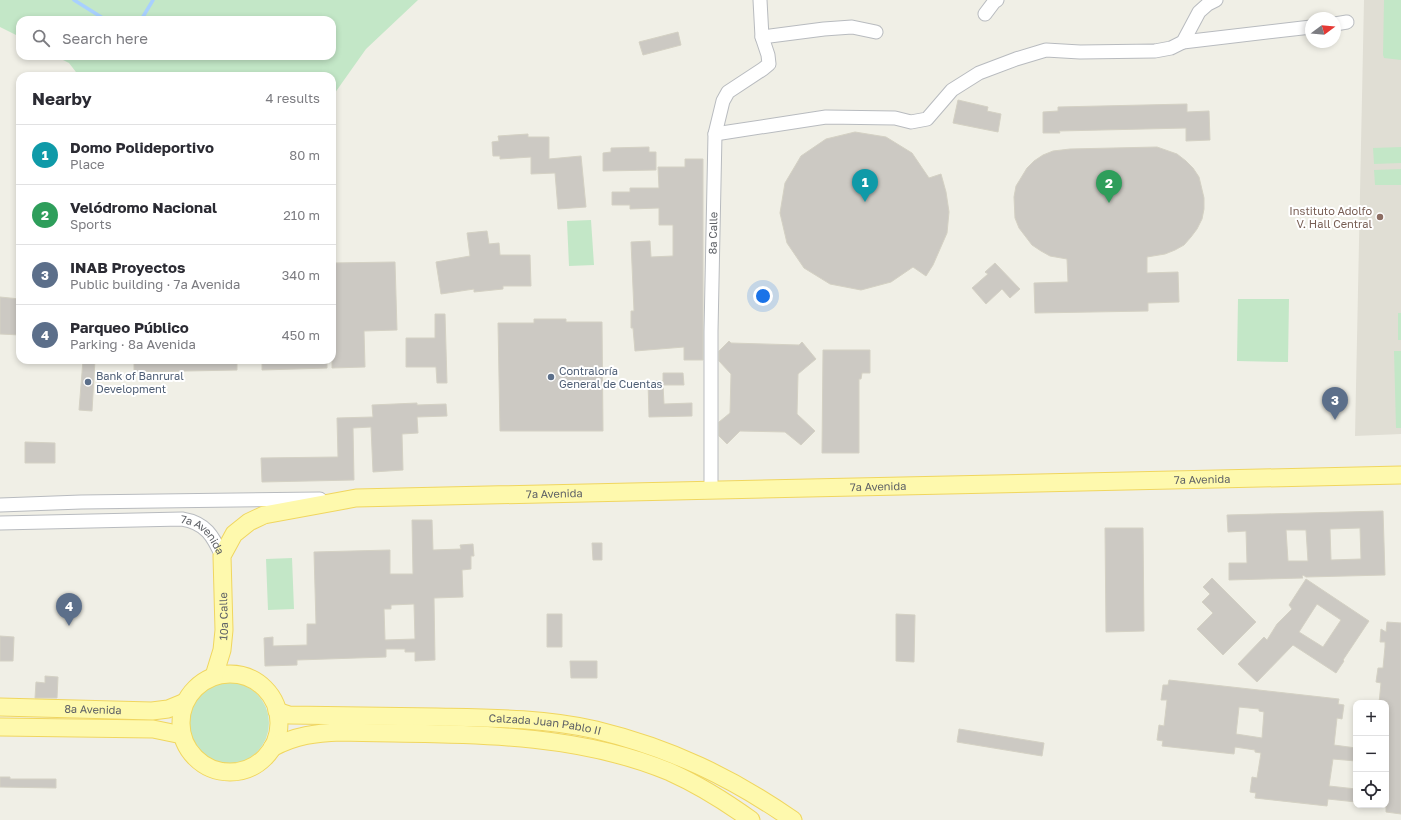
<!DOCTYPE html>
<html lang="en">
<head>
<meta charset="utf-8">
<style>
  body { margin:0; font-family:"Golos Text",sans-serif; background:#f7f7f7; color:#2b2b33 }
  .controls { position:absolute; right:12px; bottom:12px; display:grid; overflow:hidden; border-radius:8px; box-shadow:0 2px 6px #0003 }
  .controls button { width:36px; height:36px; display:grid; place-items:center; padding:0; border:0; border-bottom:1px solid #e1e1e2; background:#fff; color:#2b2b33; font:20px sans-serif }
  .compass { position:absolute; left:1305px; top:12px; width:36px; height:36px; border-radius:50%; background:#fff; box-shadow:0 2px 6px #0003; rotate:74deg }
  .you { position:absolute; left:763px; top:296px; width:14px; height:14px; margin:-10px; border:3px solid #fff; border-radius:50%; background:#1a73e8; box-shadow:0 0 0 6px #1a73e833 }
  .badge { display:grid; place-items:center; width:26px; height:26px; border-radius:50%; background:#e75535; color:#fff; font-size:13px; font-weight:700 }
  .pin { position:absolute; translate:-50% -33px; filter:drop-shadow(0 1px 2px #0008) }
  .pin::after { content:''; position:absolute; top:21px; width:14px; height:12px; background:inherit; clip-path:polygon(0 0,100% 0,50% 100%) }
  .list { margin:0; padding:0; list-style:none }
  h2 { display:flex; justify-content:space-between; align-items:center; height:52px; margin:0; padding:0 16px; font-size:17px }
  h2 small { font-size:13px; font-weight:400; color:#7c7c81 }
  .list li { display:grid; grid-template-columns:26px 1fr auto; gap:12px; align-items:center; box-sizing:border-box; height:60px; padding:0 16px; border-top:1px solid #e1e1e2 }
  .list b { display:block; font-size:15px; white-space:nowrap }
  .list p { margin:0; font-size:13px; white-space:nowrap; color:#7c7c81 }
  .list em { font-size:13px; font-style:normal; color:#7c7c81 }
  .icon { flex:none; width:22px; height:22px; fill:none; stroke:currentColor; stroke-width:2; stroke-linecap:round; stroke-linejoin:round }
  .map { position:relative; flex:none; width:1401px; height:820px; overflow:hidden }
  .search { position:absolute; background:#fff; box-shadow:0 2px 6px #0003; left:16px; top:16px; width:320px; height:44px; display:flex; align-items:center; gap:10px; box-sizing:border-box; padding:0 14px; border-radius:12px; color:#7c7c81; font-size:15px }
  .panel { position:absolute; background:#fff; box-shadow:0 2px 6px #0003; left:16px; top:72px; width:320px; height:292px; border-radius:12px }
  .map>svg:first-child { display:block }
  .education { fill:#e0ded4 }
  .green { fill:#c3e7c7 }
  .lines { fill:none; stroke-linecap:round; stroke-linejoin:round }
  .stream { stroke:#a8d0fe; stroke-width:3.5 }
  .building { fill:#ccc9c3; stroke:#d4d1c4; fill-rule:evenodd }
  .minor-casing { stroke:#b8bbbf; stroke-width:15 }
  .major-casing { stroke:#f0d65f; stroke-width:19 }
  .minor { stroke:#fff; stroke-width:13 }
  .major { stroke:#fef9ad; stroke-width:17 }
  .education-dot { fill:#8d6e63; stroke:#fff; stroke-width:1.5 }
  .service-dot { fill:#5c6f8a; stroke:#fff; stroke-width:1.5 }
  .labels { text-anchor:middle; stroke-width:4; stroke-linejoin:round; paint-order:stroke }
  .education-label { font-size:11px; fill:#785e54; stroke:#fff; text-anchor:end }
  .street-label { font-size:11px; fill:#5e6166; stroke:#fff }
  .service-label { font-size:11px; fill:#4e5e75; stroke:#fff; text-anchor:start }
</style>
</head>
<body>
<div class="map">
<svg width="1401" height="820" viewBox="0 0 1401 820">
  <rect width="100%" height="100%" fill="#f0efe6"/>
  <path class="education" d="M1364,0H1401V434L1355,436Z"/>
  <path class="green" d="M0,0H418L366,49L332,97V76H79L69,63L55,56H332V20H20V37L0,27Z
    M1384,0H1401V60L1384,58L1383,55Z
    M1401,147V163L1374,164L1373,148Z
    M1401,169V185H1375L1374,170Z
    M591,220L594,265L569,266L567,221Z
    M1238,299H1289L1288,362L1237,361Z
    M1398,313H1401V340H1398Z
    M1394,351H1401V428H1396Z
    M292,558L294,609L268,610L266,559Z
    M187 723a41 41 0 1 1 82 0a41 41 0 1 1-82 0Z"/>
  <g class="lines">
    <path class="stream" d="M74,0L106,20
      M141,20L153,0"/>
  </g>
  <path class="building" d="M678,32L681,45L643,55L639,42Z
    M958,100L988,107L987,111L1001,114L998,132L953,123Z
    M1187,104V112L1209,111L1210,140L1186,141V128L1059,131L1060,133H1043V112L1058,111V107Z
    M855,132L886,137L912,153L929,178L941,174L946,192L949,212L947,233L933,265L926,276L913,267L891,282L861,290L830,284L804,268L787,243L780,213L785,183L801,156L826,139Z
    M528,134V137H549V159L581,156L586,207L558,209L555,173L531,174V157L500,159V156H493L492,142L499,141L498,136Z
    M649,147V152H656V170L603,171V153L611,152V148Z
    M1157,147L1177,154L1186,161L1193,168L1199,177L1204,198V209L1202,219L1197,229L1191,237L1184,245L1175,250L1165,254L1147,257V273L1178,272L1179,302L1148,303V311L1035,313L1034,283L1068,282L1067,259L1050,256L1041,251L1032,245L1019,228L1015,218L1014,197L1016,186L1027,168L1034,161L1043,155L1053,151L1070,149Z
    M685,159H703V360H684V347L635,351L633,328H631V311H634L631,242L650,241L651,257L673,256V225H659V208L630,209V205H612V192H630V188H659L658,167H685Z
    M487,231L489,244L499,243L500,255H530L531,286H503V289L474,292V289L441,294L436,262L470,256L467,233Z
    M395,262L397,330L364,331L365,367L332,368V263Z
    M995,263L1020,289L1010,298L1002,289L986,304L972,288L988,274L985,272Z
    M0,297L20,299V335L0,334Z
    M435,314H445L447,383H437L436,367H406V338H435Z
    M534,319H566V322H602L603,431H500L498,323H534Z
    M729,341L731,343L799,345L802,342L816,359L798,374L797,414L815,431L801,445L785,432L740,431L727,444L719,436V422L730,413L731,374L719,361V351Z
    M823,350H870V373H862L861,379H859V453H822Z
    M83,360H95L92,411L79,410Z
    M134,360H237V370L134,372Z
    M262,360H327V368L262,370Z
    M663,373H683L684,385H663L664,404L692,403V416L649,417L648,381H663V383Z
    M417,403V405L446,404L447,416L417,417L418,433L402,434L403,470L373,472L371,427L353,428L354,480L262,482L261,458L338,457L337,418L373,417L372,405Z
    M25,442L55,443V463H25Z
    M1383,511L1385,575L1306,577L1303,575L1302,577L1303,578L1229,580V563H1247L1246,531L1228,532L1227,515ZM1360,528L1361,559L1331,560L1330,529ZM1286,530H1306L1308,561H1288Z
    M412,520H432L433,550L461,549L460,545L473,544L474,556H471V569L462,570L463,597L434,598L435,660L415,661V652H405V649H386V657L297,660V665L265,666L264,638L273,637V646L307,645V624H316L314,552L390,550V574H413ZM414,604L415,639L385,640L384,609H391V605Z
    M1105,528H1143L1144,631L1106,632Z
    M592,543H602V560H593Z
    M1212,578L1256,622L1223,655L1197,629L1213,613L1202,602L1210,594L1203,587Z
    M1306,579L1369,621L1343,660L1344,661L1336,673L1293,645L1257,682L1238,664L1264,637L1267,640L1277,624L1292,609L1289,605ZM1317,604L1341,620L1323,647L1299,632Z
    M547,614H562V647H547Z
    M896,614L915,615L914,662L896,661Z
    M1387,622L1401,623V814L1386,812V703H1379L1381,683L1376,682L1378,668H1383L1385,647V642H1380L1381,629L1386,632Z
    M0,636L14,637L13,661H0Z
    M570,661H597V678H571Z
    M45,676L58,677L57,698H35L36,682L45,683Z
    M1169,680L1339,699L1338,704L1344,705L1342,719L1337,718L1334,745L1356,748V761L1333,759L1329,786L1356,789V802L1328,799L1327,806L1255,798L1256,793L1250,792L1252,777L1257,778L1261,753L1255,752V750L1235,747L1234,754L1162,746L1163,741L1157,740L1159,725L1164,726L1167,700H1161L1163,685H1168ZM1239,707L1259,709V711L1264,712L1262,738L1236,734Z
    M959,729L1044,743L1042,756L957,742Z
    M0,777H10V779H56V788L0,787Z"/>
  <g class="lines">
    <defs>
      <g id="minor">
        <path d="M985,14L994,2L997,0"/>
        <path d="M1335,24L1347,22"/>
        <path d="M762,37L824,29L852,27L876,32"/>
        <path d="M1183,42L1311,27"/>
        <path d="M715,134L826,117L895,118L911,122L927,119L952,90L979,73L1016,59L1046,50L1080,52L1155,51L1171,48L1183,42L1199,12L1208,4L1216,0"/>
        <path id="s1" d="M711,491V331L715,134L723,101L728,92L763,69L769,64L768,55L762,37L760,0"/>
        <path d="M0,505L81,502L320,499"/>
        <path id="s2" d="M0,523L182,519C206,523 213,536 222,556"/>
      </g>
      <g id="major">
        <circle cx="230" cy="723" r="49"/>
        <path id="s3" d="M214,676L222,650L224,630L222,556L234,534L249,522L264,515L356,498L1401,475"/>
        <path id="s4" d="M0,707L152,711L168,709L185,702"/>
        <path id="s5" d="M277,711L289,715C338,716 388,716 437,717C490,718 544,718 596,730C670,748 731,777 793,820"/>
        <path d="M0,727L153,729L182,735"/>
        <path d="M272,748C296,735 316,733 341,732C451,735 567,729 670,772C699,785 726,802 751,820"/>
      </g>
    </defs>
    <use href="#minor" class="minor-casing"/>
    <use href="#major" class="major-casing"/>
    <use href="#minor" class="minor"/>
    <use href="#major" class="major"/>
  </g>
  <circle class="education-dot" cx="1380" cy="217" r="4"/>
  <g class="service-dot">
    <circle cx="551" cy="377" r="4"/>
    <circle cx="88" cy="382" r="4"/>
  </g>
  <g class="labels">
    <g class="education-label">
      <text x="1372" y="215">Instituto Adolfo<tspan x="1372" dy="13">V. Hall Central</tspan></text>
    </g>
    <g class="street-label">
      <text dy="4" stroke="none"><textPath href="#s1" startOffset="258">8a Calle</textPath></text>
      <text dy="4" stroke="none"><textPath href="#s3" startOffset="1122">7a Avenida</textPath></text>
      <text dy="4" stroke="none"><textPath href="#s3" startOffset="798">7a Avenida</textPath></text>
      <text dy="4" stroke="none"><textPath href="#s3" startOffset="474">7a Avenida</textPath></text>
      <text dy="4" stroke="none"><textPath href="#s2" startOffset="209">7a Avenida</textPath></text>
      <text dy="4" stroke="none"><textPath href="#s3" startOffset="61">10a Calle</textPath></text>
      <text dy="4" stroke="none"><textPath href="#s4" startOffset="93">8a Avenida</textPath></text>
      <text dy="4" stroke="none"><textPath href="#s5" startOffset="269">Calzada Juan Pablo II</textPath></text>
    </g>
    <g class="service-label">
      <text x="559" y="375">Contraloría<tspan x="559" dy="13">General de Cuentas</tspan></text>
      <text x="96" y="380">Bank of Banrural<tspan x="96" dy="13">Development</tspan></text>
    </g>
  </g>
</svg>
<div class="controls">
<button>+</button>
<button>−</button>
<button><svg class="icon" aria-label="locate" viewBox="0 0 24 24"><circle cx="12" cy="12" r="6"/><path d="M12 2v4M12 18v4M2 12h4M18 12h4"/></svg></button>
</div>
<svg class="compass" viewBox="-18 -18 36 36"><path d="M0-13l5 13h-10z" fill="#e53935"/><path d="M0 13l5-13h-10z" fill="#7c7c81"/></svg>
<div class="you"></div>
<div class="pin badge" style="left:865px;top:202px;background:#0f9aa8">1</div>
<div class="pin badge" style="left:1109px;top:203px;background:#2e9e5b">2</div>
<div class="pin badge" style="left:1335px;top:420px;background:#5c6f8a">3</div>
<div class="pin badge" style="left:69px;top:626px;background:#5c6f8a">4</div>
<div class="search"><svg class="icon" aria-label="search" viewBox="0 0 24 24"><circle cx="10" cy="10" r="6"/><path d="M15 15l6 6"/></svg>Search here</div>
<section class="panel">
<h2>Nearby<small>4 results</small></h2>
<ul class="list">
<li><span class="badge" style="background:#0f9aa8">1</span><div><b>Domo Polideportivo</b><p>Place</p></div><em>80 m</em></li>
<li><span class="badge" style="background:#2e9e5b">2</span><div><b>Velódromo Nacional</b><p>Sports</p></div><em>210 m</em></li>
<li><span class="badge" style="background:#5c6f8a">3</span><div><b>INAB Proyectos</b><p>Public building · 7a Avenida</p></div><em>340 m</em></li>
<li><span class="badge" style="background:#5c6f8a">4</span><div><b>Parqueo Público</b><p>Parking · 8a Avenida</p></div><em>450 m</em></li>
</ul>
</section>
</div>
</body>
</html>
